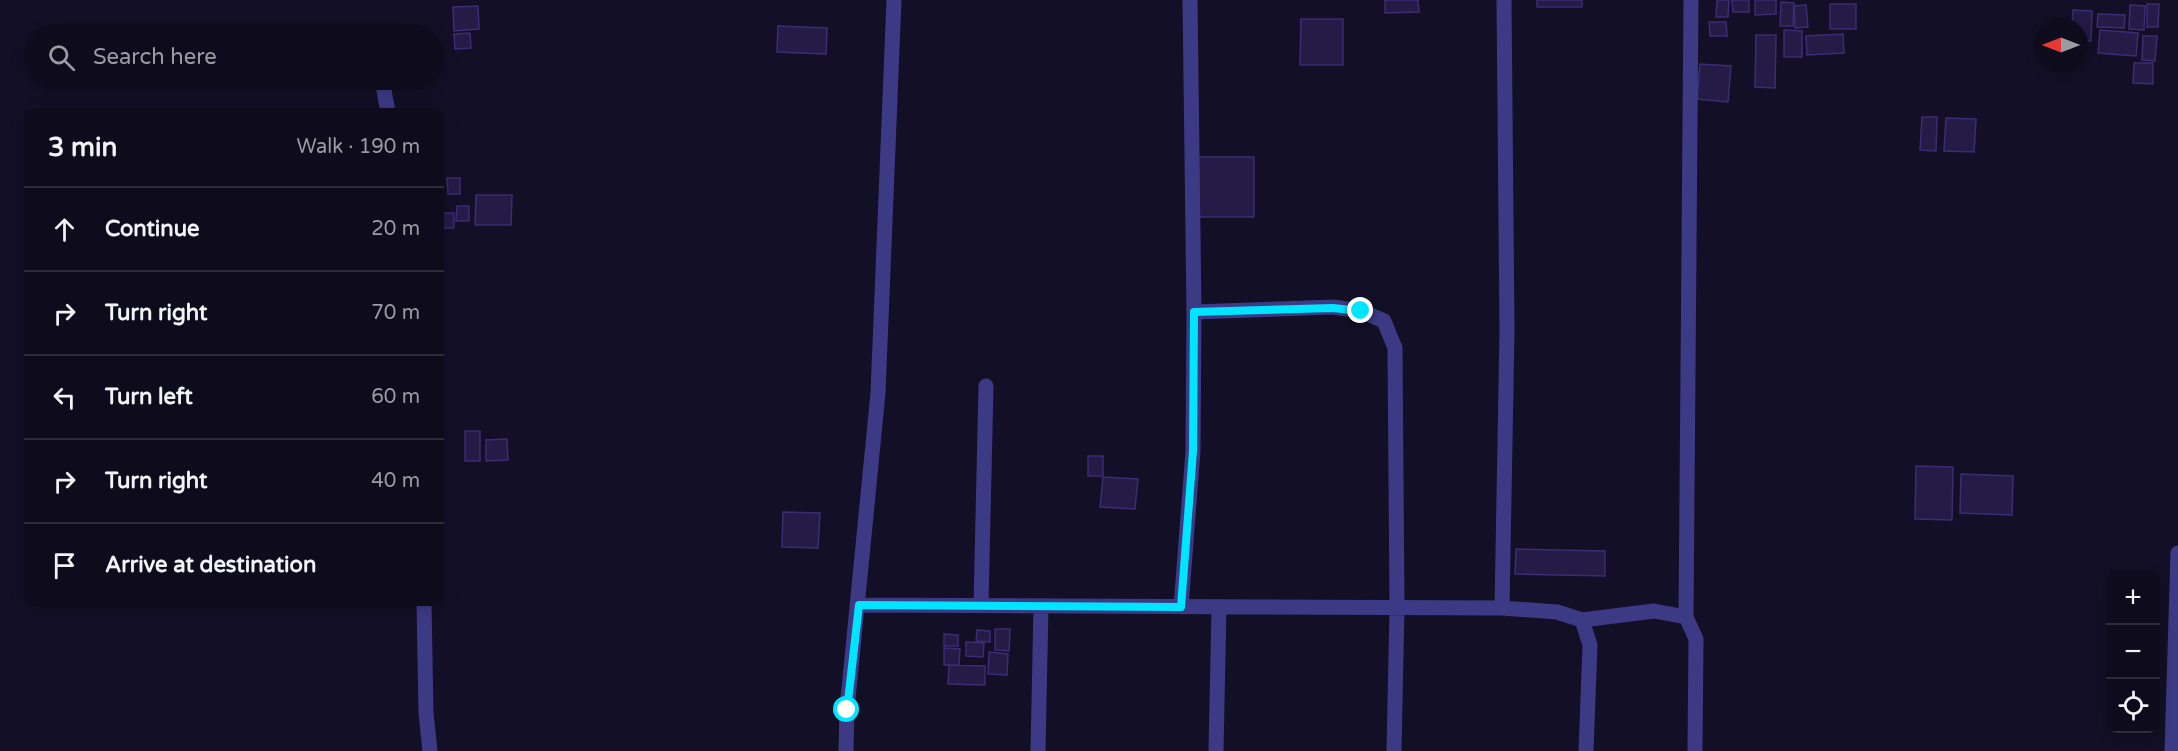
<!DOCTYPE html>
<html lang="en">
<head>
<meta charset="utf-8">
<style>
  body { margin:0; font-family:"Varela Round",sans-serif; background:#1c1929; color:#f1f3f6 }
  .controls { position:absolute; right:18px; bottom:18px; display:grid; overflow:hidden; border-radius:12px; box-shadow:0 3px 15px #0003 }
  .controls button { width:54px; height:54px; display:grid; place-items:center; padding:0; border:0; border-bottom:2px solid #2e2b3b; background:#0e0b1c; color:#f1f3f6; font:30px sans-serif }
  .compass { position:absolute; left:2034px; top:18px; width:54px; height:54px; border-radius:50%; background:#0e0b1c; box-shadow:0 3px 15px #0003; rotate:270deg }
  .stop { position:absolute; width:18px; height:18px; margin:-14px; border:4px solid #00e5ff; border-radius:50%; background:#fff }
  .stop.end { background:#00e5ff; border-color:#fff; box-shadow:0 2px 6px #0008 }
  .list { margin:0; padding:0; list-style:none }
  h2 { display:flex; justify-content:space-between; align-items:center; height:78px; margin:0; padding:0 24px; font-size:26px }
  h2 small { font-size:20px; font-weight:400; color:#9b9ba3 }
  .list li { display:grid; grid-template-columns:39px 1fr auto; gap:18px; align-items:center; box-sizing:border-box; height:84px; padding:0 24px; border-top:2px solid #2e2b3b }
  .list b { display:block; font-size:22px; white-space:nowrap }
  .list em { font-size:20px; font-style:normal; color:#9b9ba3 }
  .icon { flex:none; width:33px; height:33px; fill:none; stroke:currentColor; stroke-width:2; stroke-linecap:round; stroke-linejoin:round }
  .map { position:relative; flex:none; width:2178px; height:751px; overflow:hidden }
  .search { position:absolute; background:#0e0b1c; box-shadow:0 3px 15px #0003; left:24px; top:24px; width:420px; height:66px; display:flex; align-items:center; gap:15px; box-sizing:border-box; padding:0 21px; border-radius:33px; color:#9b9ba3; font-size:22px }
  .panel { position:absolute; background:#0e0b1c; box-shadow:0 3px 15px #0003; left:24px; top:108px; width:420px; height:498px; border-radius:12px }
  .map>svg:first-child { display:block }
  .building { fill:#241b47; stroke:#3b2d73; stroke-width:1.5 }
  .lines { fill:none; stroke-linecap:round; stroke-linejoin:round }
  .minor { stroke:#3d3a85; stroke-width:15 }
  .route { stroke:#00e5ff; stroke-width:8 }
</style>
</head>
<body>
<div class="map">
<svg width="2178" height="751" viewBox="0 0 2178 751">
  <rect width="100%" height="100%" fill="#130f26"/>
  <path class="building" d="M1385,0H1418L1419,12L1385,13Z
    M1537,0H1582V7H1537Z
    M1717,0H1729L1728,17H1716Z
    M1732,0H1749V12H1733Z
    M1755,0H1776V14L1755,15Z
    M1781,2L1794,3L1793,26H1780Z
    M1830,4H1856V29H1830Z
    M2147,4H2159L2158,27H2147Z
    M1806,5L1808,27L1795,28L1794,6Z
    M2130,5L2145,6L2144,30L2129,29Z
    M478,6L479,29L454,31L453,7Z
    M2073,10L2092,11L2091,41L2079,40V27H2072Z
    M2098,14L2125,15L2124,28L2097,27Z
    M1301,19H1343V65H1300Z
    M1709,22H1726L1727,36H1710Z
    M778,26L827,28L826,54L777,52Z
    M1784,30L1802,31V57H1784Z
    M2100,30L2138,33L2136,56L2098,53Z
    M470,33L471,48L455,49L454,34Z
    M1843,34L1844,53L1807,55L1806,36Z
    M1756,35H1776L1775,88L1755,87Z
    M2143,36H2157L2155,61L2142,60Z
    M2134,63H2153V84L2133,83Z
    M1700,64L1731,66L1728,102L1697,99Z
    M1922,117H1937L1936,151L1920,150Z
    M1946,118L1976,119L1974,152L1944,151Z
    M1194,157H1254V217H1194Z
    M447,178H460V194H448Z
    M476,195H512L511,225H475Z
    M457,206H469V221H456Z
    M440,213H454V228H440Z
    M465,431H480V461H465Z
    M507,439L508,460L486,461V440Z
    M1088,456H1103V476H1088Z
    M1916,466L1953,467L1952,520L1915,519Z
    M1961,474L2013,476L2012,515L1960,513Z
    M1103,477L1138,479L1135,509L1100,507Z
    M783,512L820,513L818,548L782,547Z
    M1516,549L1605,551V576L1515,574Z
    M995,629H1010L1009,651L995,650Z
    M977,630L990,631V642L976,641Z
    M944,634L958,635V646H944Z
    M966,642L984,643L983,657L966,656Z
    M944,648L960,649L959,665H944Z
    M989,652L1008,654L1007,675L988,674Z
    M949,665L985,666V685L948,684Z"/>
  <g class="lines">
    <path class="minor" d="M382,80L388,112
      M1194,312L1333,307L1361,311L1384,321L1395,348L1397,608L1394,751
      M424,602L426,713L430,751
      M859,605L1502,608L1557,612L1582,620L1590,645L1586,751
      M981,605L986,386
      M1181,607L1193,451L1194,312L1190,0
      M1502,608L1507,330L1504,0
      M1686,617L1691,0
      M1582,620L1654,611L1686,617L1696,639L1695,751
      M846,751L847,709L878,393L894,0
      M1038,751L1041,606
      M1216,751L1219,608
      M2172,751L2178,553"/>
  </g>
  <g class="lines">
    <path class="route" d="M847,710L859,605L1181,607L1193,451L1194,312L1333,308L1361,311"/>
  </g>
</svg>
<div class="controls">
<button>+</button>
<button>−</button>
<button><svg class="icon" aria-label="locate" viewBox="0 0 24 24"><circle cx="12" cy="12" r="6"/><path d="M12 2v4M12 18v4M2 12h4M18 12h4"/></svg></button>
</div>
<svg class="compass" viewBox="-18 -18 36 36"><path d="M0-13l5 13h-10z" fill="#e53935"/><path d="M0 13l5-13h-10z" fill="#9b9ba3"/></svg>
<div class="stop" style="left:847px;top:710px"></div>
<div class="stop end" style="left:1361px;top:311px"></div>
<div class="search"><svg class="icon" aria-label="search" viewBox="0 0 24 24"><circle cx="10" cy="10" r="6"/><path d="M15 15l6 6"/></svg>Search here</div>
<section class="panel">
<h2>3 min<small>Walk · 190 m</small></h2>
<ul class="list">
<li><svg class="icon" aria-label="ahead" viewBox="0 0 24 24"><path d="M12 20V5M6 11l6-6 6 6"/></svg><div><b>Continue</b></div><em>20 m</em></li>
<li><svg class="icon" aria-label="right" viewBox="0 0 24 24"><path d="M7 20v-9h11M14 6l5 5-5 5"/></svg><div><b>Turn right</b></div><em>70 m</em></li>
<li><svg class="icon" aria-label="left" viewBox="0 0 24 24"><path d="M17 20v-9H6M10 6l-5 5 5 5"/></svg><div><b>Turn left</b></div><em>60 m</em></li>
<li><svg class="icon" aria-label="right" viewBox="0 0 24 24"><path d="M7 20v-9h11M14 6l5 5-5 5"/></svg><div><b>Turn right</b></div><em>40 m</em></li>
<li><svg class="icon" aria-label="arrive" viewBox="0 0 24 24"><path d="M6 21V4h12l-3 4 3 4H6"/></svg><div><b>Arrive at destination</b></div></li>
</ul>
</section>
</div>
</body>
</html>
